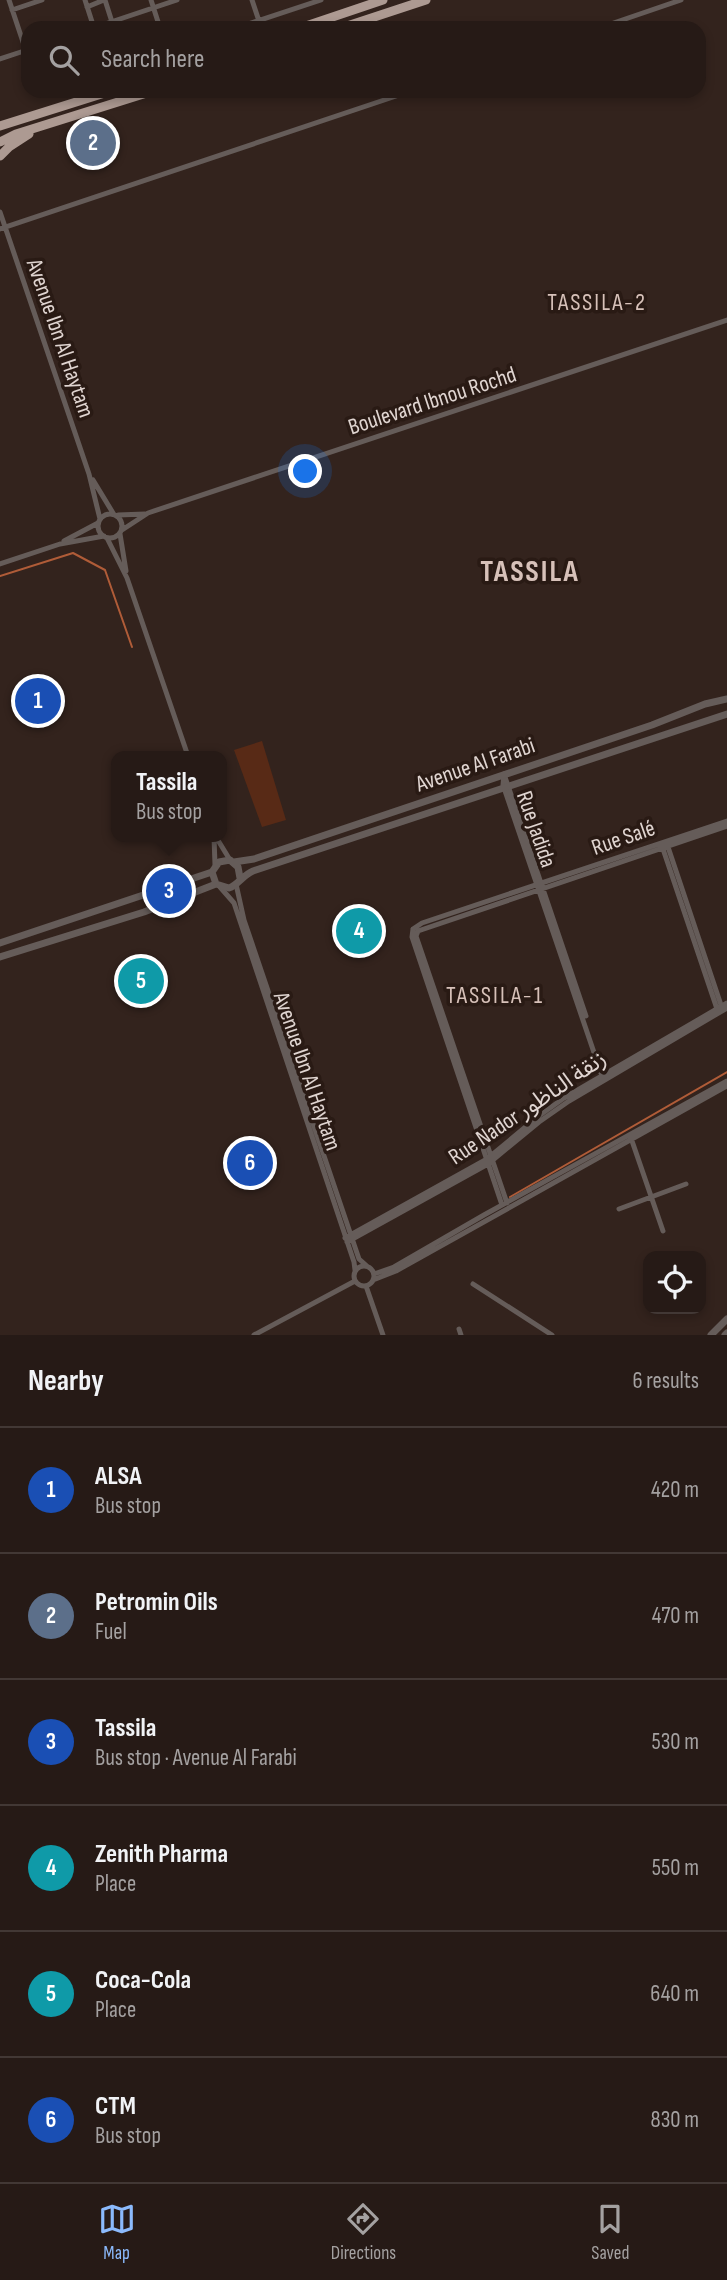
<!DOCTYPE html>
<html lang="en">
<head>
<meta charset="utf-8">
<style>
  body { margin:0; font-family:"Sofia Sans Condensed","Noto Sans Arabic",sans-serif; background:#322723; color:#f1f3f6 }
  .controls { position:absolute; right:21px; bottom:21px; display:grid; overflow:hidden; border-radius:14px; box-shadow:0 4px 10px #0003 }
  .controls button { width:63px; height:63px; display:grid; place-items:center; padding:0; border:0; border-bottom:2px solid #423835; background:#261a16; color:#f1f3f6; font:35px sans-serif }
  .you { position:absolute; left:306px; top:472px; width:24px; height:24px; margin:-18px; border:5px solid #fff; border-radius:50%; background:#1a73e8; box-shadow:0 0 0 10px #1a73e833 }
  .badge { display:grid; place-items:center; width:46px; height:46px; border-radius:50%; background:#8bbafc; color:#fff; font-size:23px; font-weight:700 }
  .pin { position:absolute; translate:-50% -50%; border:4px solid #fff; box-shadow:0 2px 7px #0006 }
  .popup { position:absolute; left:111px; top:751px; width:116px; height:91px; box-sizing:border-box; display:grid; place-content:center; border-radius:14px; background:#261a16; filter:drop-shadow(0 2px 5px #0005); font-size:23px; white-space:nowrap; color:#a4a1a1 }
  .popup b { font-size:26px; color:#f1f3f6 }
  .popup::after { content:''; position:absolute; left:50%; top:100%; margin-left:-14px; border:14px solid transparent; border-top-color:#261a16 }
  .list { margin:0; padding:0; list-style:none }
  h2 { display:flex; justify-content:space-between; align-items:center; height:91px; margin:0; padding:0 28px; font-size:30px }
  h2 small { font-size:23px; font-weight:400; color:#a4a1a1 }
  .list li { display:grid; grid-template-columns:46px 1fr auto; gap:21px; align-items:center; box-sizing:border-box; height:126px; padding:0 28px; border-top:2px solid #423835 }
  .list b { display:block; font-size:26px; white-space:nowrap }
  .list p { margin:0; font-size:23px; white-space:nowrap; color:#a4a1a1 }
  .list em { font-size:23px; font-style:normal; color:#a4a1a1 }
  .icon { flex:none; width:38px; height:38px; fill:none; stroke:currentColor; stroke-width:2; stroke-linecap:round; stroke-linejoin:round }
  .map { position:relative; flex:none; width:727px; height:1335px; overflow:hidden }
  .search { position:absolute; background:#261a16; box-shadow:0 4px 10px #0003; left:21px; right:21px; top:21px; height:77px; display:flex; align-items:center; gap:18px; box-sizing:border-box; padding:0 24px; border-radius:21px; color:#a4a1a1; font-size:26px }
  .sheet { height:847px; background:#261a16 }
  nav { display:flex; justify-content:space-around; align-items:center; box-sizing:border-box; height:98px; border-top:2px solid #423835; background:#261a16; font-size:19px; color:#a4a1a1 }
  nav a { display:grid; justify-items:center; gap:4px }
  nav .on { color:#8bbafc }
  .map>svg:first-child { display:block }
  .green { fill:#582a16 }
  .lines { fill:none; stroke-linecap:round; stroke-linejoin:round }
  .stream { stroke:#b05c38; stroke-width:2 }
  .minor { stroke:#655c59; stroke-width:5 }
  .tertiary { stroke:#655c59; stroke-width:7 }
  .trunk { stroke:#ad9a92; stroke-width:9 }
  .labels { text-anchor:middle; stroke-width:7; stroke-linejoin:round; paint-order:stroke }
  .street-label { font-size:23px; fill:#e0d5d1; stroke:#291a14 }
  .neighbourhood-label { font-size:24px; letter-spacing:2px; fill:#d7c1b9; stroke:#291a14 }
  .district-label { font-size:30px; font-weight:bold; letter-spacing:2px; fill:#d7c1b9; stroke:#291a14 }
</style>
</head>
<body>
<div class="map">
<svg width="727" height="1335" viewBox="0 0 727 1335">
  <rect width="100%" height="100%" fill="#33231d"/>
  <path class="green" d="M262,741L286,820L262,827L234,750Z"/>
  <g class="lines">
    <path class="stream" d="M0,576L73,553L105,570L132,647
      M510,1197L727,1072"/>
    <path class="minor" d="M9,0L28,57
      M85,0L94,28
      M105,0L112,22
      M151,0L160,28
      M252,0L259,21
      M87,7L104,0
      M12,10L42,0
      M93,28L177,0
      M236,28L321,0
      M599,28L681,0
      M0,59L27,50
      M40,91L46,93L51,91
      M0,212L89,474L100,519
      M0,229L411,91
      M93,480L113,513
      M98 526a12 12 0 1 1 24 0a12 12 0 1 1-24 0Z
      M118,515L145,514
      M122,530L148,513L727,320
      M120,534L126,571
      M107,538L127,578L188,756
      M64,541L98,523
      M0,564L60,544L104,536
      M504,774L503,785L603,1079
      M504,774L586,1016
      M214,837L215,865
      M216,837L230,860
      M667,844L722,1008
      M662,846L717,1009
      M236,884L244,920L359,1259L368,1267
      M220,887L234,903L354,1262L355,1270
      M413,929L422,923L727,821
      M413,929L412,937L502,1205
      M418,931L727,826
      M418,931L416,936L507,1203
      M631,1138L663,1231
      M619,1209L686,1184
      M345,1238L487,1159L540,1115L564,1098L727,1003
      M347,1242L488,1164L539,1122L569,1101L727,1008
      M354 1276a10 10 0 1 1 20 0a10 10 0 1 1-20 0Z
      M374,1274L394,1267L484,1215L727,1081
      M373,1280L396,1271L727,1086
      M473,1284L552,1335
      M366,1286L383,1335
      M459,1329L461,1335
      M254,1335L355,1281"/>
    <path class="tertiary" d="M234,862L254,859L652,725L705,704L727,699
      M240,878L238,867L230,860L219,862L212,872L216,884L229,888C238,885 243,875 253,871L727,714
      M0,943L212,872
      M0,957L144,912L216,884
      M711,1335L727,1319
      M725,1335L727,1333"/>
    <path class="trunk" d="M300,28L383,0
      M341,28L426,0
      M0,126L111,91
      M0,142L16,134L153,91
      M0,156L9,147L29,134"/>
  </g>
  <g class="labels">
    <g class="street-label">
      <text transform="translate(61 338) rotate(71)" y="8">Avenue Ibn Al Haytam</text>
      <text transform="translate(432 400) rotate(-18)" y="8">Boulevard Ibnou Rochd</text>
      <text transform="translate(475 764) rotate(-19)" y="8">Avenue Al Farabi</text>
      <text transform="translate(537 829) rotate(71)" y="8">Rue Jadida</text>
      <text transform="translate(623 837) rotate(-19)" y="8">Rue Salé</text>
      <text transform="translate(308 1071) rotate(71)" y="8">Avenue Ibn Al Haytam</text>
      <text transform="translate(527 1107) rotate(-34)" y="8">Rue Nador زنقة الناظور</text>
    </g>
    <g class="neighbourhood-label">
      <text x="597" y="310">TASSILA-2</text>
      <text x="495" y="1003">TASSILA-1</text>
    </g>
    <g class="district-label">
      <text x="530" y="581">TASSILA</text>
    </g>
  </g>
</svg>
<div class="controls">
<button><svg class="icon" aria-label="locate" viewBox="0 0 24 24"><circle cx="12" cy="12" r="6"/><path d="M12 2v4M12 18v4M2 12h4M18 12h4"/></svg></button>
</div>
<div class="you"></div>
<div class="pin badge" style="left:38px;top:701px;background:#1a4fb4">1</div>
<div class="pin badge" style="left:93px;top:143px;background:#5c6f8a">2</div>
<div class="pin badge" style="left:169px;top:891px;background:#1a4fb4">3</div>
<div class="popup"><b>Tassila</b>Bus stop</div>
<div class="pin badge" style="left:359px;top:931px;background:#0f9aa8">4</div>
<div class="pin badge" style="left:141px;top:981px;background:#0f9aa8">5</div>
<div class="pin badge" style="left:250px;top:1163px;background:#1a4fb4">6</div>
<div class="search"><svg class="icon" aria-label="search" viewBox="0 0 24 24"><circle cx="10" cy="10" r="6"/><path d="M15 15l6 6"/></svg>Search here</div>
</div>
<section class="sheet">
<h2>Nearby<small>6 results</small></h2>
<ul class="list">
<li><span class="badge" style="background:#1a4fb4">1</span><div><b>ALSA</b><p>Bus stop</p></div><em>420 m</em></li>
<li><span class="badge" style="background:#5c6f8a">2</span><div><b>Petromin Oils</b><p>Fuel</p></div><em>470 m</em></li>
<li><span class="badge" style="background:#1a4fb4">3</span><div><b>Tassila</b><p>Bus stop · Avenue Al Farabi</p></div><em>530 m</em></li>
<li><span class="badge" style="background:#0f9aa8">4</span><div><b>Zenith Pharma</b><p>Place</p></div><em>550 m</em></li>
<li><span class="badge" style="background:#0f9aa8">5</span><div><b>Coca-Cola</b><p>Place</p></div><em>640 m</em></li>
<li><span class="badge" style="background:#1a4fb4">6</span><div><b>CTM</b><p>Bus stop</p></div><em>830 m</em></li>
</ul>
</section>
<nav>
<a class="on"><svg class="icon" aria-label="map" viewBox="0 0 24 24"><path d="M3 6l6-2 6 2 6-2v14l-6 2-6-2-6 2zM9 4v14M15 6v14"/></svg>Map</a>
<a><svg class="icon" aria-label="directions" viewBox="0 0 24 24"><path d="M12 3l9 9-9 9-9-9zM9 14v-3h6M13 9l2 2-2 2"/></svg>Directions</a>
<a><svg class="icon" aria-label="saved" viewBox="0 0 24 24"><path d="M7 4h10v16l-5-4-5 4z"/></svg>Saved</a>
</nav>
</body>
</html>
